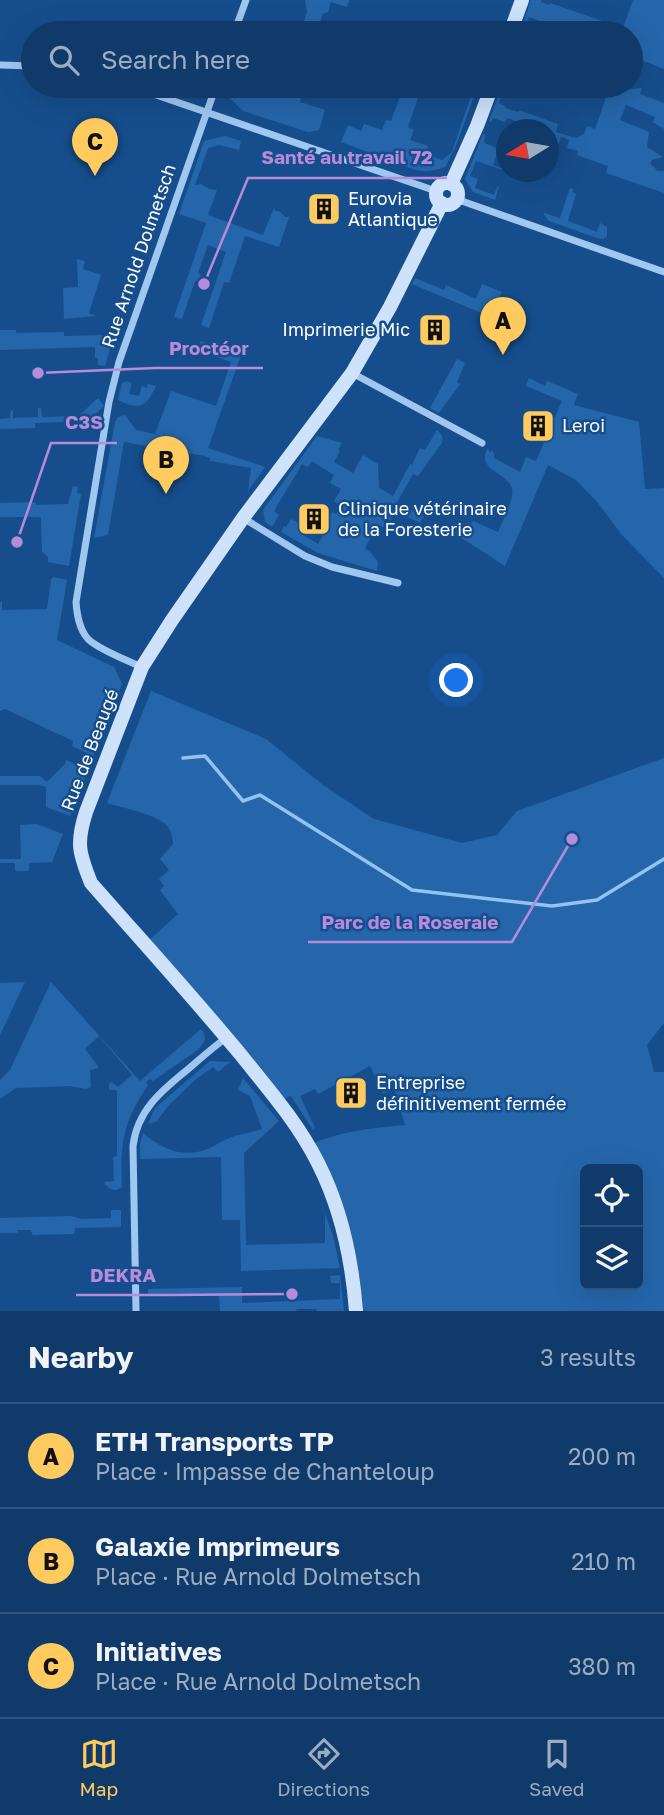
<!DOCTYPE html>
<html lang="en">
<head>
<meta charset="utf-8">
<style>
  body { margin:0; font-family:"Golos Text",sans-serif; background:#194170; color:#f1f3f6 }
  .controls { position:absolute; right:21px; bottom:21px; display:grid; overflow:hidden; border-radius:10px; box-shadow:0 7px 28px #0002 }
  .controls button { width:63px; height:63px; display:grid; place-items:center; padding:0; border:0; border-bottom:2px solid #30547e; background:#103a6a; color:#f1f3f6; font:35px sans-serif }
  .compass { position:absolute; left:496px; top:119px; width:63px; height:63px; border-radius:50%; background:#103a6a; box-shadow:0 7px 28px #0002; rotate:259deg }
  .you { position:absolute; left:457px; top:681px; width:24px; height:24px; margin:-18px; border:5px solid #fff; border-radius:50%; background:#1a73e8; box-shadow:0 0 0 10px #1a73e833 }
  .badge { display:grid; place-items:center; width:46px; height:46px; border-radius:50%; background:#ffcb5f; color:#111; font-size:23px; font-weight:700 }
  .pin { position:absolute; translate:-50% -58px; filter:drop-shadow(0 2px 4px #0008) }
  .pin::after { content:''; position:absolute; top:37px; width:24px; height:21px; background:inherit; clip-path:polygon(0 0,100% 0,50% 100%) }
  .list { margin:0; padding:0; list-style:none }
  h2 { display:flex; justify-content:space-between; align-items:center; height:91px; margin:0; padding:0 28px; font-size:30px }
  h2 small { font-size:23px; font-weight:400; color:#9cadc1 }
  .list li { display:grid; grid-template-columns:46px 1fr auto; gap:21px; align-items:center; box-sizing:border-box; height:105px; padding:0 28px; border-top:2px solid #30547e }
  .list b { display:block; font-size:26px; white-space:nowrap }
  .list p { margin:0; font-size:23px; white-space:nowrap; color:#9cadc1 }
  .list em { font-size:23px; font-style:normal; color:#9cadc1 }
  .icon { flex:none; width:38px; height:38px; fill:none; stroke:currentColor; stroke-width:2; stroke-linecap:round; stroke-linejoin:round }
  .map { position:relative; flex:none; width:664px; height:1311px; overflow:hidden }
  .search { position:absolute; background:#103a6a; box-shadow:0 7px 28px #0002; left:21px; right:21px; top:21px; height:77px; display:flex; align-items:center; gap:18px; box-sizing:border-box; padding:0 24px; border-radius:38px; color:#9cadc1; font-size:26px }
  .sheet { height:406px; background:#103a6a }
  nav { display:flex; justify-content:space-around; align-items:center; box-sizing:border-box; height:98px; border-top:2px solid #30547e; background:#103a6a; font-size:19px; color:#9cadc1 }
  nav a { display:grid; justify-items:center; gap:4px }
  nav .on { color:#ffcb5f }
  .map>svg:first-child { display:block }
  .green { fill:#2566aa; fill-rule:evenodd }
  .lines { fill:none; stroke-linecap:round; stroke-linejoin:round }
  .stream { stroke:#93c3f2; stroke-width:3.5 }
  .street { stroke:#a0c7f0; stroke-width:7 }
  .secondary { stroke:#cee3fb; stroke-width:14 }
  .labels { text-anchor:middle; stroke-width:5; stroke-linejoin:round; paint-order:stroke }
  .poi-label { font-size:18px; fill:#fff; stroke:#164e8d; text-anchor:start }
  .street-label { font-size:18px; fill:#fff; stroke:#164e8d }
  .leader { fill:none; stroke:#b68bdc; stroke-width:2.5 }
  .callout-dot { fill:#b68bdc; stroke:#164e8d; stroke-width:2.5 }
  .callout-label { font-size:19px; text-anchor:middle; font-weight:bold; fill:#b68bdc; stroke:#164e8d; stroke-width:5; stroke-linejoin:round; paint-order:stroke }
</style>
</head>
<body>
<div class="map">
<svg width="664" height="1311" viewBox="0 0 664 1311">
  <rect width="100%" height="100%" fill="#164e8d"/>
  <path class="green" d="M305,0H349L347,7L331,2L328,12L323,14L316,33H300L307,12Z
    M531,0H541V2L549,5L550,3L623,28L633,0H664V69L631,56V33H568L549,26V24L529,17L523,33H520Z
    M228,86H235L244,89L245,86H255L272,91L274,86H298L297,89L303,91L300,102L325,110L319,130L308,132L243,111L230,98L227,90Z
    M404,86H422L408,127L414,130L410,140L428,146L425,154L442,160L452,152L472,93L465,90L466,86H478L455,148L445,167C435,171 426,172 415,170L341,142L348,125L361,131L364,124L382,130L386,120L391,121Z
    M502,86H505L499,103L505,106V108L518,112L519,110L558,124L556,132L576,138L584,134L587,126L595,129L608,92L642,88L640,94L664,103V129L653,122L655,117L626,105L620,120L649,132L647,147L663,157L652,160L650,164L655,168L657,171H664V193L606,173L608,166L577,155L578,151L567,148L569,140L561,137L558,145L549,141L548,130L533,129V127L507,118L505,122L493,118L491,122L489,121Z
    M483,134H485L484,143L499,149L493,165L503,169V170L476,161L470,176L478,179L475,188L494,195L497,187L499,186L495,200L473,192L465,179Z
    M225,136L241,141L239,150L219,145L208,148L195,185L201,184L209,189L217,190L208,215L263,235L274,208L275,211H279L285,217H289L279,247L245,236L229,283L224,282L209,328L201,325L226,252L208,245L198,273L201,275L199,281H195L182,319L174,317L206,223L179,214L204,141Z
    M570,188L573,189L572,192L576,194L568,221L597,232L600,223L607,227V237L603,239L597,238L549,221L544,215V213L560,218Z
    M77,259L85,261L83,269L101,275L89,313L96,316L64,319L63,288L78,287Z
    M415,278L444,290L446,285L476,299L482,284L502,292L491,317L412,284Z
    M0,330H16V333L64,332V336L107,335L113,338L105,366L98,365V358H95V347L0,350Z
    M201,341L241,355L208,448L265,467L248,491L251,468L210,461V458L205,456L124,442L108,535L94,538L115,422L118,417L125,415L136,430L155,434L171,391L216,406L231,362L197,350Z
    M457,359L465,363L457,382L460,384L439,413L430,408Z
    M529,378L545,386L547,381L578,394L574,405L639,422L645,489L664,488V578L622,535L598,503L576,480L548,465L505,566L443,526L462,533L466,523L471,524L473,521L498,532C502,522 515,498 512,488C507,472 475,470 488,448L490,453L492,450L494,453V458L520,472L526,457L536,461L562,401L526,386Z
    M127,381L132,383L129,394L139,396L142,386L147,388L148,384L156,386C146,407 140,411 118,400L122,383Z
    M98,398L104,406L88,421L35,423V428L0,429V419L10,418L11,411L13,409V418L38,417V408H41L42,417L78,416Z
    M437,430C442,434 443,437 442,443L418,476L413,474L396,504L424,516L420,523L395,511L386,528L378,525L365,548L371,553L378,562L377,571L318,553L281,532L284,526L286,527L291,519L307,528L303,535L318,544L327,529L324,526L332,512L336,514L341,506L334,501L341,489L330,483L334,475L312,461L308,467L302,464L274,511L279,515L272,527L265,522L263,510L317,436L342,443L338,450L340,451L334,462L353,473L363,455L378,464L379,488L393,496L410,464L412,465L420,448L425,450Z
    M73,486L78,487L77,493L81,494L69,566L48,562V557L42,552L41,517H0V503L35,502L36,505L68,504Z
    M54,577L67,580L57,640L114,667L122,684L93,756L72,746L73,741L5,709L0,711V602H2V610L47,609L51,579Z
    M151,691L266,739L323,785L374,819L462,843L497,835L517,811L664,758V1023L647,1045L654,1072H664V1311H356L353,1278L309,1145C340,1131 372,1128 405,1125L394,1089L383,1094L370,1066L318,1094L315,1089L300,1096L315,1128L313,1130L291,1096L278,1101L145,944L178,914L160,890L164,886L159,879L169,870L160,859L173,844C172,838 172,833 169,828C159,814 123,808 107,803ZM585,1169H638V1285H585Z
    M66,760L88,770L70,816L46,807V787L38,785H0V776H40L47,782L65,764Z
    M37,824L63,834L52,862L29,863V871H15V863H0V859H21L20,825Z
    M25,982L0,1035V983Z
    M51,982L140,1081L201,1029L204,1033L205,1040L199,1049L153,1081L150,1079L146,1082L148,1085C123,1122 120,1144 122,1187C115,1193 108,1189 104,1182L114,1181L113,1157L117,1156V1090H109V1084L111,1082L118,1087L132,1075L99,1036L85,1049L98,1066V1068L90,1070L91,1087L86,1089L70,1086L16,1088L0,1099V1080L10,1070Z
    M210,1061L230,1062L218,1072L213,1067L196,1079L168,1106L157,1121L148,1124L155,1108Z
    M243,1078L279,1121L244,1153L246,1245L325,1243V1215L320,1200L333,1236L340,1268L241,1271L240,1220H222L221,1157L140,1159V1144L143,1133C163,1150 184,1159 210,1148C218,1144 227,1138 235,1136C244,1134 253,1132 262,1129L250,1096L238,1090Z
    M111,1210H121V1227L75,1228L74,1234L33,1235L30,1230H18L17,1233H0V1218L71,1216L82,1219L111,1218Z
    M340,1275L344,1311H317L316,1309H297L296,1311H220L219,1296H148V1289L242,1287V1303L340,1299V1283H331L330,1276Z"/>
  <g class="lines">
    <path class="stream" d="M183,758L205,756L243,801L260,795L412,890L552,906L597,900L664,859"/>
    <path class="street" d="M234,33L246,0
      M0,65L33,66
      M130,86L436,191
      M456,199L664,272
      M352,373L482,443
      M243,518L305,556L332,567L398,583
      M142,667C128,661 98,649 88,639C79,629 77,615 76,602L109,402L119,362L216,86
      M136,1311L133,1146C137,1111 161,1091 187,1070C200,1059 212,1048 226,1038"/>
    <path class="secondary" d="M510,33L522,0
      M436 194a11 11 0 1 1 22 0a11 11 0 1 1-22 0Z
      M451,184L477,126L492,86
      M356,1311C352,1259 342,1210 318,1163C298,1123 269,1090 241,1055C193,997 141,940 91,883C79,853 76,843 86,812L142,667L172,620L243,518L352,373L390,307L442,203"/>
  </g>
  <defs>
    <symbol id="building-square" viewBox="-11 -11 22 22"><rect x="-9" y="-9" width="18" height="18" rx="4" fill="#ffcb5f" stroke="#164e8d"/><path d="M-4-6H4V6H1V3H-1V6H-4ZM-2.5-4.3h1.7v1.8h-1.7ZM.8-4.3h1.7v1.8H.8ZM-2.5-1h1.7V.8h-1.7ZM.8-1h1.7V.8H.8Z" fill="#111"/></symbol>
  </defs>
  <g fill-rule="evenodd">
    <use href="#building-square" x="305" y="190" width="38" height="38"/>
    <use href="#building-square" x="416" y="311" width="38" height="38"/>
    <use href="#building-square" x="519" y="407" width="38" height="38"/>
    <use href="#building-square" x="295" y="500" width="38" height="38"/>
    <use href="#building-square" x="332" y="1074" width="38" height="38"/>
  </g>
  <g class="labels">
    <g class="poi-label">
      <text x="348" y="205">Eurovia<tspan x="348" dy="21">Atlantique</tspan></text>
      <text x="410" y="336" text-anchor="end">Imprimerie Mic</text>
      <text x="562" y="432">Leroi</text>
      <text x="338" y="515">Clinique vétérinaire<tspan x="338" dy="21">de la Foresterie</tspan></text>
      <text x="376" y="1089">Entreprise<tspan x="376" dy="21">définitivement fermée</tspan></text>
    </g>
    <g class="street-label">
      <text transform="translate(139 256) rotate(-71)" y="6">Rue Arnold Dolmetsch</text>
      <text transform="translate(90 750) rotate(-69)" y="6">Rue de Beaugé</text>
    </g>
  </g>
  <path class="leader" d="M204 284L248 178H447M38 373L155 368H263M17 542L51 443H117M572 839L512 942H308M292 1294L170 1295H76"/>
  <g class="callout-dot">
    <circle cx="204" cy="284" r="7"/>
    <circle cx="38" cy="373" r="7"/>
    <circle cx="17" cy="542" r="7"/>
    <circle cx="572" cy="839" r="7"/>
    <circle cx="292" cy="1294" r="7"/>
  </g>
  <g class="callout-label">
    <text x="347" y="164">Santé au travail 72</text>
    <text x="209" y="355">Proctéor</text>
    <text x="84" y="429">C3S</text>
    <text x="410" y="929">Parc de la Roseraie</text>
    <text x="123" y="1282">DEKRA</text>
  </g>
</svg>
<div class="controls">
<button><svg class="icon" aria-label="locate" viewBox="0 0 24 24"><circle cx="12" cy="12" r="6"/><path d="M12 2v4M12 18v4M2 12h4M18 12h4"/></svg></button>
<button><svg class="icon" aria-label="layers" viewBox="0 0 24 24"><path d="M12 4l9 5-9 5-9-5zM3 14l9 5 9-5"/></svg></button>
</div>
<svg class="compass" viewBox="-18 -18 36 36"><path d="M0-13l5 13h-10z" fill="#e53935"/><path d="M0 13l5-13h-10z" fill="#9cadc1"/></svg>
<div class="you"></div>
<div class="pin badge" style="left:503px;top:355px">A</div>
<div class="pin badge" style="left:166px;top:494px">B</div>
<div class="pin badge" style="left:95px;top:176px">C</div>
<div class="search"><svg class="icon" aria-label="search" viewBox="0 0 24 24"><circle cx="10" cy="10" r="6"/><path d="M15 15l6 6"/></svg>Search here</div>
</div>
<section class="sheet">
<h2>Nearby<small>3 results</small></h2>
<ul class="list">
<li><span class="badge">A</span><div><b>ETH Transports TP</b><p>Place · Impasse de Chanteloup</p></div><em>200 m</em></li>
<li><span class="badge">B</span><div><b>Galaxie Imprimeurs</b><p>Place · Rue Arnold Dolmetsch</p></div><em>210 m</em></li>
<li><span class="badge">C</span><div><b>Initiatives</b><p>Place · Rue Arnold Dolmetsch</p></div><em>380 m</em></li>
</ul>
</section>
<nav>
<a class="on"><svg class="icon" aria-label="map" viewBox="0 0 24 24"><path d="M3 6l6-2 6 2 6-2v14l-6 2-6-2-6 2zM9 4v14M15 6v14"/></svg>Map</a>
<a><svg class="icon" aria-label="directions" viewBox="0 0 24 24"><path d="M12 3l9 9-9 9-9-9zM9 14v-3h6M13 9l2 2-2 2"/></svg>Directions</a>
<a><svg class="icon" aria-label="saved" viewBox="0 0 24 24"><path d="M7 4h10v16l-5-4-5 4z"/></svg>Saved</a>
</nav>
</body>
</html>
